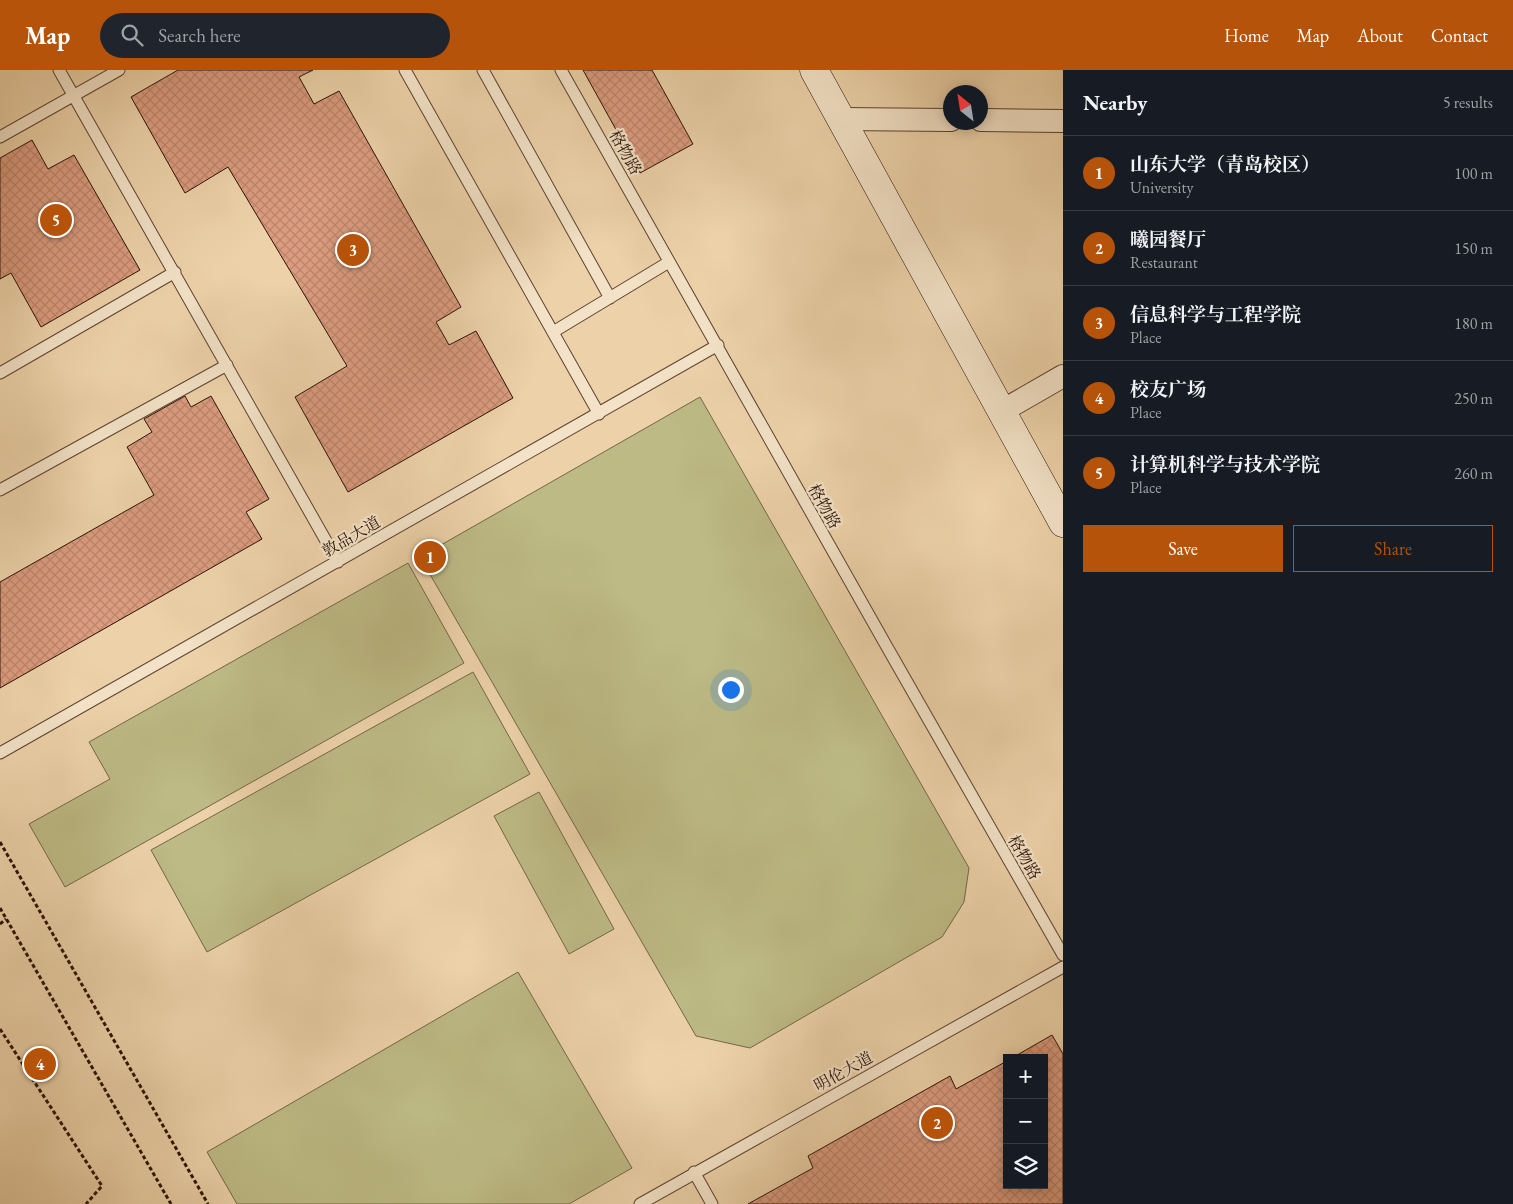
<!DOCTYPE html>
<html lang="en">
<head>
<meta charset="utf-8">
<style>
  body { margin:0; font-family:"EB Garamond","Noto Serif SC",serif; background:#20242c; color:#f1f3f6 }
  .controls { position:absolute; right:15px; bottom:15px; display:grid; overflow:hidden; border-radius:0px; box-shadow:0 2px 12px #0003 }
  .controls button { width:45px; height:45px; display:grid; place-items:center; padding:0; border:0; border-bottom:1px solid #363941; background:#171b24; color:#f1f3f6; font:25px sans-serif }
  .compass { position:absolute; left:943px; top:15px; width:45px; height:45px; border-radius:50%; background:#171b24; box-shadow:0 2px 12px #0003; rotate:330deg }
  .you { position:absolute; left:730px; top:619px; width:18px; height:18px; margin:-12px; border:4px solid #fff; border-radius:50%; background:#1a73e8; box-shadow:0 0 0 8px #1a73e833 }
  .badge { display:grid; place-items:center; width:32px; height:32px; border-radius:50%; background:#b45309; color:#fff; font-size:16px; font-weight:700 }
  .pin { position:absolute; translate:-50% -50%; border:2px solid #fff; box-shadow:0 1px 5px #0006 }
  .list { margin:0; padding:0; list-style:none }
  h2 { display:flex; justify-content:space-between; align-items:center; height:65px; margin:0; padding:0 20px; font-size:21px }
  h2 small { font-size:16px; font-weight:400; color:#9ea1a6 }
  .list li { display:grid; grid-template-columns:32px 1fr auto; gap:15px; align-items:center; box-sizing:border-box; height:75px; padding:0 20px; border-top:1px solid #363941 }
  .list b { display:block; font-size:19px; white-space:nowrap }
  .list p { margin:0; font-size:16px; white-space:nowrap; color:#9ea1a6 }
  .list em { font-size:16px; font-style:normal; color:#9ea1a6 }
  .actions { display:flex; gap:10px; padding:15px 20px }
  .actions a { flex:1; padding:11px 0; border:1px solid #b45309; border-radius:0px; text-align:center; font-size:18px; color:#b45309 }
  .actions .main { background:#b45309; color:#fff }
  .icon { flex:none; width:28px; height:28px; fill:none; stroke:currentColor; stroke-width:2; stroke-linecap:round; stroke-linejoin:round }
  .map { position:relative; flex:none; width:1063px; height:1134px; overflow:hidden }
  header { display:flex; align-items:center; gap:30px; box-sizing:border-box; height:70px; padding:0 25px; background:#b45309; color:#fff }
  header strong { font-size:24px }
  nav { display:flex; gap:28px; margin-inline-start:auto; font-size:18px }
  .search { width:350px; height:45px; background:#20242c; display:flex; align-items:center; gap:12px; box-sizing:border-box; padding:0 18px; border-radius:28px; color:#9ea1a6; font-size:19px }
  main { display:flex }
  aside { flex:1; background:#171b24 }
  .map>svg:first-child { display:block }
  .grass { fill:#bdba85; stroke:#746646 }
  .building { fill:url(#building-cross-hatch); stroke:#2b1208 }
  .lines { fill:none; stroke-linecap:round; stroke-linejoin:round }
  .service-casing { stroke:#5c4230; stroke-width:13 }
  .minor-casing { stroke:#5c4230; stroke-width:24 }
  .secondary-casing { stroke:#2b1208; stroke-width:29 }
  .path { stroke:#2b1208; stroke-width:3; stroke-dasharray:4 2.5; stroke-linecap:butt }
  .service { stroke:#f3e2c7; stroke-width:11 }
  .minor { stroke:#f3e2c7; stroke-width:22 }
  .secondary { stroke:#f3e2c7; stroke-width:28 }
  .labels { text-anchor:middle; stroke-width:4.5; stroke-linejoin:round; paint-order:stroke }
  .street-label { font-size:16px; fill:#2b1208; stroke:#f3e2c7 }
</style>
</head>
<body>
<header>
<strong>Map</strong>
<div class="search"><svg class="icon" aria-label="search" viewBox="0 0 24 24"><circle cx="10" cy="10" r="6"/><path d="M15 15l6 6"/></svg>Search here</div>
<nav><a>Home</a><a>Map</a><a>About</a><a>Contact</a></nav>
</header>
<main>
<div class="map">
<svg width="1063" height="1134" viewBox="0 0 1063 1134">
  <defs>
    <pattern id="building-cross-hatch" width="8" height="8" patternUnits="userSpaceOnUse" patternTransform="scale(1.25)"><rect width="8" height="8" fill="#db9c7f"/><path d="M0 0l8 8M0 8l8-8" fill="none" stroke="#bc856c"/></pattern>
  </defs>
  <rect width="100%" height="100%" fill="#edd2a9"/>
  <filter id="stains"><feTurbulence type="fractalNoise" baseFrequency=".004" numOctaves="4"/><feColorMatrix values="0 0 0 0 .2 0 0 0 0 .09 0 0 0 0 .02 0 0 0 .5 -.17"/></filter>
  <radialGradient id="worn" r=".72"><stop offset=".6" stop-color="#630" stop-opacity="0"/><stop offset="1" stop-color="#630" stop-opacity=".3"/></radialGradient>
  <path class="grass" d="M700,327L969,798L964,832L942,867L750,978L696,966L420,487Z
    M408,493L464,593L65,817L29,754L110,709L89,672Z
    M473,602L530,704L207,882L151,780Z
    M539,722L614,859L569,884L494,746Z
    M518,902L632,1098L569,1134H237L207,1082Z"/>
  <path class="building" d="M178,0H313L299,7L314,34L339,21L461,237L436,252L449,275L476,261L513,328L348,422L295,327L347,296L228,97L185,123L131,27Z
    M583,0H652L693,74L640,103Z
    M32,70L48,99L74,85L140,200L41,257L11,203L0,209V88Z
    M185,326L191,337L211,326L269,429L246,442L262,469L0,618V512L154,425L127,377L152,362L144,349Z
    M1052,965L1063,984V1134H748L813,1098L808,1086L950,1006L956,1019L1007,991V1115H1044V988H1012Z"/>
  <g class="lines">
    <defs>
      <path id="service" d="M59,0L338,492
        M405,0L599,344
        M483,0L610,228
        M561,0C727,295 894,591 1063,885
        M0,67L119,0
        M553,262L669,192
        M0,303L175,202
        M0,420L227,295
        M0,683L718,275
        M694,1102L712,1134
        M640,1134L1063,897"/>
      <path id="minor" d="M841,49L951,50
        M981,50L1063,51
        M1002,341L1063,306"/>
      <path id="secondary" d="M814,0L1063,453"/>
    </defs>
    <use href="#service" class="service-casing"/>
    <use href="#minor" class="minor-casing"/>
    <use href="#secondary" class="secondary-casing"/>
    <path class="path" d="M0,772L208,1134
      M0,838L171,1134
      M0,854L6,849
      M0,959L102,1116L86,1134"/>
    <use href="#service" class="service"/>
    <use href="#minor" class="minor"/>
    <use href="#secondary" class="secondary"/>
  </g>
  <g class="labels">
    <g class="street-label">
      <text transform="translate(626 82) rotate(61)" y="6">格物路</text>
      <text transform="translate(825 436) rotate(61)" y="6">格物路</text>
      <text transform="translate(351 466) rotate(-30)" y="6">敦品大道</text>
      <text transform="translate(1025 787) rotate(60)" y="6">格物路</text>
      <text transform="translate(843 1001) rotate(-29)" y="6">明伦大道</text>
    </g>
  </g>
  <rect width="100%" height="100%" filter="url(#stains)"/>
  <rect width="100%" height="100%" fill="url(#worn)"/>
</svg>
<div class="controls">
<button>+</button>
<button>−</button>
<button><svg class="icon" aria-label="layers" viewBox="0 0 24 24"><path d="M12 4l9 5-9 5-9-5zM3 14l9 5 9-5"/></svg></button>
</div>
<svg class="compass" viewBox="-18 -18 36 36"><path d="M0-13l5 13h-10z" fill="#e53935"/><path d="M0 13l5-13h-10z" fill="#9ea1a6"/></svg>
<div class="you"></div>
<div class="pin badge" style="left:430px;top:487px">1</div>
<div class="pin badge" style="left:937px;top:1053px">2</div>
<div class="pin badge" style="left:353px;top:180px">3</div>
<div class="pin badge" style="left:40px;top:994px">4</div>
<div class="pin badge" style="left:56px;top:150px">5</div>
</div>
<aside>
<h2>Nearby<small>5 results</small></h2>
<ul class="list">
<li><span class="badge">1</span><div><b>山东大学（青岛校区）</b><p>University</p></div><em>100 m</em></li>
<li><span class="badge">2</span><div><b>曦园餐厅</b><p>Restaurant</p></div><em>150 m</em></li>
<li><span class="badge">3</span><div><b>信息科学与工程学院</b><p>Place</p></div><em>180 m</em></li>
<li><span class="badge">4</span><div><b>校友广场</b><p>Place</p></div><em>250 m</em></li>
<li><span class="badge">5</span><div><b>计算机科学与技术学院</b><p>Place</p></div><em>260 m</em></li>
</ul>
<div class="actions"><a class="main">Save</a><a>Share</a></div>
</aside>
</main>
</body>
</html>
